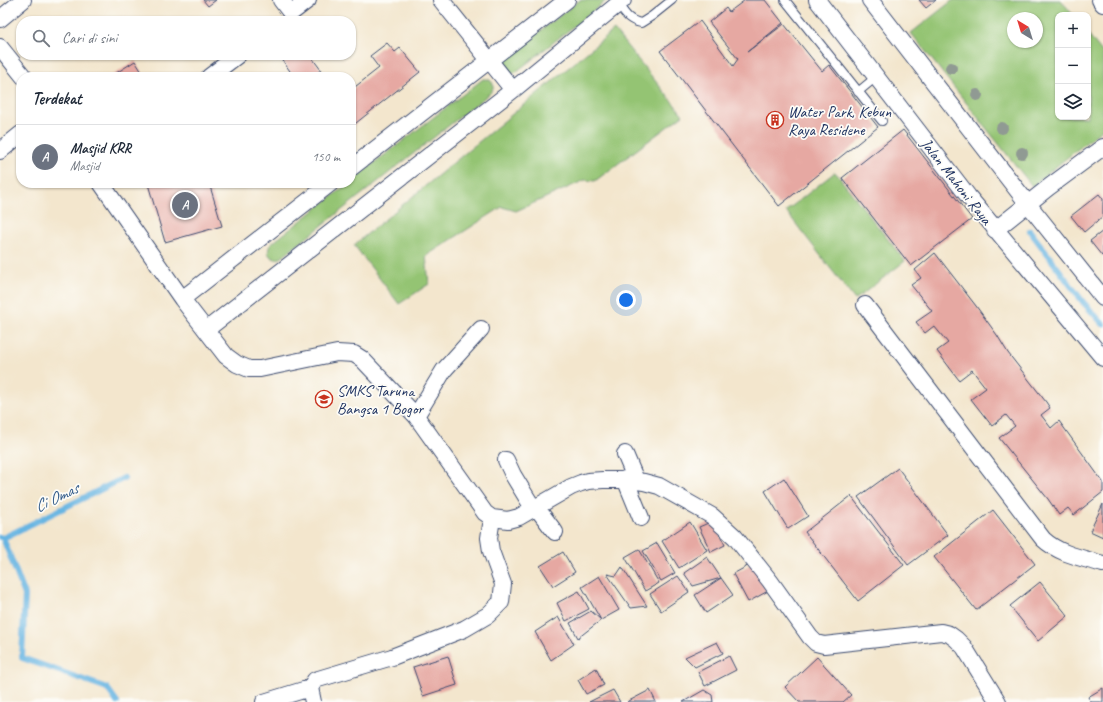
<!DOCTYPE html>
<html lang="id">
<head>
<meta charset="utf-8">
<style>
  body { margin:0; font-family:Caveat,sans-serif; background:#f2f2f3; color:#1f2937 }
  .controls { position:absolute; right:12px; top:12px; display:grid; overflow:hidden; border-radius:8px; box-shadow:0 1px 3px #0004 }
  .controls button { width:36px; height:36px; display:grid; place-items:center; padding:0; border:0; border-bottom:1px solid #e0e1e3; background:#fff; color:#1f2937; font:20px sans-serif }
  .compass { position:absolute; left:1007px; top:12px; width:36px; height:36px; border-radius:50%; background:#fff; box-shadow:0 1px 3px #0004; rotate:322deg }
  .you { position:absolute; left:626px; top:300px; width:14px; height:14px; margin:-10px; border:3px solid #fff; border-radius:50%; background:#1a73e8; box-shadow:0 0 0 6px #1a73e833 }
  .badge { display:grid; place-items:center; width:26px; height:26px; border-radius:50%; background:#d93025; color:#fff; font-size:13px; font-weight:700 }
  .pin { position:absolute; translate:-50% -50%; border:2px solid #fff; box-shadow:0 1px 4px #0006 }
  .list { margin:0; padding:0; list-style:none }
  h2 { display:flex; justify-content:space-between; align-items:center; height:52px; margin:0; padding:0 16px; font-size:17px }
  h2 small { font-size:13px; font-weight:400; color:#747a83 }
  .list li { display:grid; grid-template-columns:26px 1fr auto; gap:12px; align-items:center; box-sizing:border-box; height:64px; padding:0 16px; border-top:1px solid #e0e1e3 }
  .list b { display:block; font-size:15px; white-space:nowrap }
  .list p { margin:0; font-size:13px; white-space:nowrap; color:#747a83 }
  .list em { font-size:13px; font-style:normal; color:#747a83 }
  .icon { flex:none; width:22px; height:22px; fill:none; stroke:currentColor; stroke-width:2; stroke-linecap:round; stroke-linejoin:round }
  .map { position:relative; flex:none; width:1103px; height:702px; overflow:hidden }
  .search { position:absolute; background:#fff; box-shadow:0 1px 3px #0004; left:16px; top:16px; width:340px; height:44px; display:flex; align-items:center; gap:10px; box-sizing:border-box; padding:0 14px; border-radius:16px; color:#747a83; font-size:15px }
  .panel { position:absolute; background:#fff; box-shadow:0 1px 3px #0004; left:16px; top:72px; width:340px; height:116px; border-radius:16px }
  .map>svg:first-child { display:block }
  .green { fill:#94c473; stroke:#587a68; fill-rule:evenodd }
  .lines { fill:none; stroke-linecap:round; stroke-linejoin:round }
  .stream { stroke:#68b5e2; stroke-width:6 }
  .building { fill:#e6a8a2 }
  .service-casing { stroke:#3b4a6f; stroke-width:10 }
  .minor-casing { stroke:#3b4a6f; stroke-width:18 }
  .service { stroke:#fff; stroke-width:8 }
  .minor { stroke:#fff; stroke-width:16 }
  .tree { fill:#909a93 }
  .labels { text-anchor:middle; stroke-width:3.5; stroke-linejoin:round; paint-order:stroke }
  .poi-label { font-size:16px; fill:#1b2f5e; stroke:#fdfcf7; text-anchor:start }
  .street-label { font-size:16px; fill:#1b2f5e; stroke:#fdfcf7 }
  .water-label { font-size:17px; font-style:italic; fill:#365e8c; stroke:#fdfcf7 }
</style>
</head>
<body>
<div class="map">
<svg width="1103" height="702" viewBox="0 0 1103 702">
  <rect width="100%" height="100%" fill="#fdfcf7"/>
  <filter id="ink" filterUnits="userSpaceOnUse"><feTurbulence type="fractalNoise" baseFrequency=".025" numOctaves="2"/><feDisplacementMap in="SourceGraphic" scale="8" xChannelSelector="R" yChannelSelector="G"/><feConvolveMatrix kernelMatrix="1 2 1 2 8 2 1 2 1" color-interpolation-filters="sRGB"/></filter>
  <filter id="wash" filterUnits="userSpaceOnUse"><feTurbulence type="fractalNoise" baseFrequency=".012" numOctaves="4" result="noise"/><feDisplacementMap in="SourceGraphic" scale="16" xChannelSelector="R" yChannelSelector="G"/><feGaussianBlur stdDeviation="0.9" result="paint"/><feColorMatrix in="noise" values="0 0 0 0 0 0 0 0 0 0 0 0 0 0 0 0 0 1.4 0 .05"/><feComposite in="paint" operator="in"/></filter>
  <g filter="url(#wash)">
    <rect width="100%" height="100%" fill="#f3e6cd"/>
    <path class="green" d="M580,0H607L516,72C510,75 506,72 502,67L503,61L505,58Z
      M953,0H1061L1073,15H1058V117H1088V34L1103,53V129L1032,186L911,33ZM1013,18H1037V42H1013Z
      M614,30L683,115L595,181L585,180L516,211L502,207L426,256L429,284L399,304L354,245Z
      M483,79C493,78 497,87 489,94L281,258L275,259L271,257L268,253L269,247L271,244L349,183H351V181Z
      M835,172L905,261L855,300L786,211Z"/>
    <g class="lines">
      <path class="stream" d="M1030,231L1083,302L1103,324
        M0,537L3,538L124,478
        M3,538L25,595L22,658L107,688L117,702"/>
    </g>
    <g id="blocks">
      <path class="building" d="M203,0H216L208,6Z
        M745,0H765L783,23L747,52L784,24L822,71L829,65L878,127L779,206L660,51L700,21L733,66L738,59L709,22L726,8L729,12Z
        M919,0H936L926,8Z
        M387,43L395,52L400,48L420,72L351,127V90L379,68L370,56Z
        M291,55H310L321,70L314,75L315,77H294L283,61Z
        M135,61L145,77H110Z
        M903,130L972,219L911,266L842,178Z
        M151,183H209L222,226L165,242L148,184Z
        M1099,194L1103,199V216L1084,232L1071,216Z
        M1103,231V256H1102L1090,241Z
        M935,253L976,306L997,335L1008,353L1046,402L1050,408L1041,415L1051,428L1059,421L1103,482V492L1074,515L1068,508L1059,515L1048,499L999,438L1015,426L1006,415L992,426L971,399L986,388L972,370L959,380L937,351L948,343L934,326L925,333L916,322L932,311L911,285L921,278L915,270Z
        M898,468L948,535L908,565L858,497Z
        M784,478L808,516L788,529L765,491Z
        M851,496L904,565L858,601L805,532Z
        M1103,504V537L1090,531Z
        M993,510L1035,564L976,610L934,557Z
        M713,521L725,545L711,552L699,527Z
        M690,522L707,550L679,568L662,541Z
        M657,543L675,573L661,581L643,551Z
        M639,549L659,583L645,591L625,557Z
        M563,552L575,572L553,586L540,566Z
        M707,557L721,578L693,586L684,573Z
        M753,563L768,591L748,602L733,574Z
        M622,567L647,606L631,608L607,574L616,576Z
        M599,576L619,610L601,620L582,587Z
        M678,576L689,592L661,611L650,594Z
        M721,578L733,595L706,613L695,595Z
        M1040,582L1068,616L1038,641L1010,606Z
        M579,591L589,609L566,621L557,603Z
        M591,611L601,620L578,638L570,623Z
        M558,617L574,644L551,660L535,632Z
        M717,642L723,653L695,667L685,657Z
        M448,656L457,685L423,696L413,667Z
        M729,656L736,670L705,686L698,672Z
        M817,657L851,695L843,702H799L785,687Z
        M596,668L604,685L586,694L578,680Z
        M1103,688V702H1091L1088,697Z
        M613,690L620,702H589Z
        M650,690L656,702H627Z
        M704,690L712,695L713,702H683Z"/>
    </g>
  </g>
  <g filter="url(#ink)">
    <use href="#blocks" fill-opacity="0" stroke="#3b4a6f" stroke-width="1"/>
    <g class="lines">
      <defs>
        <path id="service" d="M785,0L882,121
          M618,4C625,14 628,20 641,23L652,16L672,0
          M858,92L876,77"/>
        <path id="minor" d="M281,0L291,13L308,0
          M441,0L513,90
          M817,0L968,196L1103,358
          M870,0L1028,204L1103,298
          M1100,0L1103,4
          M0,19L23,0
          M0,47L24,77
          M209,77L238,55
          M0,151L21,134
          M351,168L567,0
          M101,183L182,299L226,356L237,364L249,369H260L337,353L354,354L362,359L416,416L485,513L492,518L508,520L519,517L571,487L581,483L588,481L603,480H629L644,482L659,486L712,516L735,537L770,581L810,637L816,643L824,645L941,632L949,634L956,639L964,647L998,702
          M995,230L1049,187L1103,147
          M182,299L331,183
          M865,305L1043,539C1059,554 1082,558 1103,564
          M206,330L513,90L623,0
          M416,416L444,370L481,329
          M625,454L636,480
          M506,460L513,475L533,508
          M625,479L641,518
          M536,507L555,532
          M264,702L310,688
          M313,702L310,688L315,680L392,657L464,629L488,615L501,602L503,584L491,551L489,538L492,518"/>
      </defs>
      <use href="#service" class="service-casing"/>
      <use href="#minor" class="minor-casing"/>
      <use href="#service" class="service"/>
      <use href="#minor" class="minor"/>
    </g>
    <g class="tree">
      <circle cx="951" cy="68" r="6"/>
      <circle cx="977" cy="95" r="6"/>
      <circle cx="1002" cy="128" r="6"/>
      <circle cx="1022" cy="153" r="6"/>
    </g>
  </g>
  <defs>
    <symbol id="building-ring" viewBox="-11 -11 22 22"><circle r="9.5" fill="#fdfcf7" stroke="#c8321e" stroke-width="1.5"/><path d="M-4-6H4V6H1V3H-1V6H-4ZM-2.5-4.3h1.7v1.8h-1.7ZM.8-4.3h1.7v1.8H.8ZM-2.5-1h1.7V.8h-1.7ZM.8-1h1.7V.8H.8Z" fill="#c8321e"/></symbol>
    <symbol id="school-ring" viewBox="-11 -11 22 22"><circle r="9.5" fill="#fdfcf7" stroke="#c8321e" stroke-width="1.5"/><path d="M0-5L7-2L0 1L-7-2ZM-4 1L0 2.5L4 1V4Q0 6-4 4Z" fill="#c8321e"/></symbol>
  </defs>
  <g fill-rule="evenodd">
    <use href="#building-ring" x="765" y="110" width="20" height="20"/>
    <use href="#school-ring" x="314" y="389" width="20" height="20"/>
  </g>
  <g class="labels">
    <g class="poi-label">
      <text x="788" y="117">Water Park, Kebun<tspan x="788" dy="18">Raya Residene</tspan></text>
      <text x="337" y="396">SMKS Taruna<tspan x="337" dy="18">Bangsa 1 Bogor</tspan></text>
    </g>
    <g class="street-label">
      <text transform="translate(957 181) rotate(52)" y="6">Jalan Mahoni Raya</text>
    </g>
    <g class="water-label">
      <text transform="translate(56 497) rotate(-26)" y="6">Ci Omas</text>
    </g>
  </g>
</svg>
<div class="controls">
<button>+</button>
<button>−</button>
<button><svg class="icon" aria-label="layers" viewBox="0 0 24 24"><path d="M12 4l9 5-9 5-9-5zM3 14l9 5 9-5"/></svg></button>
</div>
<svg class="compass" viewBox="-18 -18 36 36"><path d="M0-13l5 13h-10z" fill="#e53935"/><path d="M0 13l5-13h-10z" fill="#747a83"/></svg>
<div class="you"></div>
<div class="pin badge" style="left:185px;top:205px;background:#6b7280">A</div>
<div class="search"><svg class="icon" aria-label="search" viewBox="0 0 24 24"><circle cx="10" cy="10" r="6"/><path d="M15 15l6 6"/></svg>Cari di sini</div>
<section class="panel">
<h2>Terdekat<small></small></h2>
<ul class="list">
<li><span class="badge" style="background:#6b7280">A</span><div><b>Masjid KRR</b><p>Masjid</p></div><em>150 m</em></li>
</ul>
</section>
</div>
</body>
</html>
